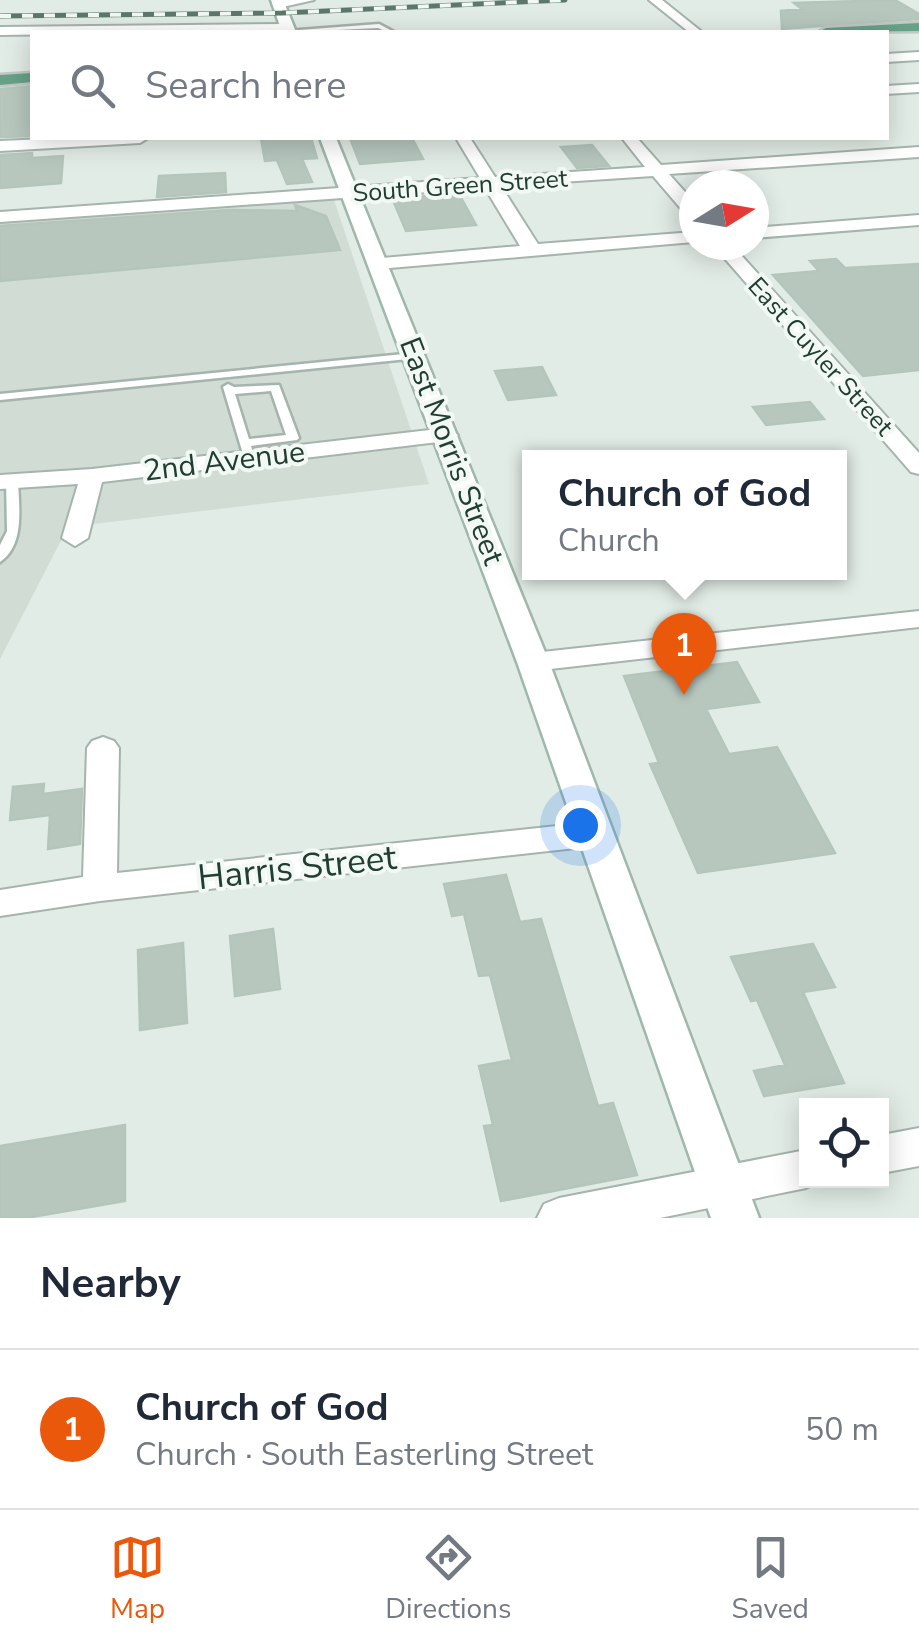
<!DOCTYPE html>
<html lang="en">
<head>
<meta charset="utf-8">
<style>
  body { margin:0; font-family:"Nunito Sans",sans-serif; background:#f6f6f7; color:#1f2937 }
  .controls { position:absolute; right:30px; bottom:30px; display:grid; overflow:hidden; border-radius:0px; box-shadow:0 5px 25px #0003 }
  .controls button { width:90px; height:90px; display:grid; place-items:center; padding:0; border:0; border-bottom:2px solid #e0e1e3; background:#fff; color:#1f2937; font:50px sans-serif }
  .compass { position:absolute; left:679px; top:170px; width:90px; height:90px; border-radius:50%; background:#fff; box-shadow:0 5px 25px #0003; rotate:79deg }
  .you { position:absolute; left:580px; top:825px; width:35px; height:35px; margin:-25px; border:8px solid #fff; border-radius:50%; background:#1a73e8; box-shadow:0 0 0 15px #1a73e833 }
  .badge { display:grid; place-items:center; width:65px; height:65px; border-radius:50%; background:#ea580c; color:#fff; font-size:32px; font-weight:700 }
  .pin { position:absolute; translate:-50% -82px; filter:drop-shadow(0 2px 5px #0008) }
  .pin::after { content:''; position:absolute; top:52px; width:35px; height:30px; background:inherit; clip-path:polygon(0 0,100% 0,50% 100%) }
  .popup { position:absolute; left:522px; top:450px; width:325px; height:130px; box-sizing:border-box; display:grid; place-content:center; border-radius:0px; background:#fff; filter:drop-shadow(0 2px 8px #0005); font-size:32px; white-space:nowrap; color:#747a83 }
  .popup b { font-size:38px; color:#1f2937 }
  .popup::after { content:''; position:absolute; left:50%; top:100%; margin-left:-20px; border:20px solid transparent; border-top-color:#fff }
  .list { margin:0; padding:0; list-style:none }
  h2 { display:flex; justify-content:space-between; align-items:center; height:130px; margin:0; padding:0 40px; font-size:42px }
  h2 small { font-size:32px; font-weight:400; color:#747a83 }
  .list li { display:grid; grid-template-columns:65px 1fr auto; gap:30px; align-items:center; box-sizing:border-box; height:160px; padding:0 40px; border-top:2px solid #e0e1e3 }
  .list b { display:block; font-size:38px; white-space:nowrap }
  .list p { margin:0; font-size:32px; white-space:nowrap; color:#747a83 }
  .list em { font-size:32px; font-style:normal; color:#747a83 }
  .icon { flex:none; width:55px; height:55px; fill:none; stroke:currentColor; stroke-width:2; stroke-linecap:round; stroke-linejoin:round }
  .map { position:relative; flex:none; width:919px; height:1218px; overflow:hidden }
  .search { position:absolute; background:#fff; box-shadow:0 5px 25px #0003; left:30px; right:30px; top:30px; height:110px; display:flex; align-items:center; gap:25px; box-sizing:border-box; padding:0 35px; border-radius:0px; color:#747a83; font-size:38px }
  .sheet { height:290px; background:#fff }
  nav { display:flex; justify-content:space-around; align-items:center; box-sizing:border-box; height:140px; border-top:2px solid #e0e1e3; background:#fff; font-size:28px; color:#747a83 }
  nav a { display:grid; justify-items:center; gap:5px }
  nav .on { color:#ea580c }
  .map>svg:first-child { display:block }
  .built { fill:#d0dcd4 }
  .building { fill:#b7c7be; stroke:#b4c6bb; stroke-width:2.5 }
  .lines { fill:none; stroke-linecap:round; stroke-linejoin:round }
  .lane-casing { stroke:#a5b4ac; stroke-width:5 }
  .street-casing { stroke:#a5b4ac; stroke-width:4 }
  .secondary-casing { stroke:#a0b8ac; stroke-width:5 }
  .primary-casing { stroke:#c1c9c5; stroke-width:5 }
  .lane { fill:#fff; fill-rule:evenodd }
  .street { fill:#fff; fill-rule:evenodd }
  .secondary { fill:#fff; fill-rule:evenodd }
  .primary { fill:#66a188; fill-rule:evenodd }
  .rail-casing { stroke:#5c786c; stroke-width:5 }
  .rail { stroke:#f2f8f4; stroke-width:4; stroke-dasharray:11; stroke-linecap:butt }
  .labels { text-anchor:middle; stroke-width:8; stroke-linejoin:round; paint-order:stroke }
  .far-street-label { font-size:25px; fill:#223d31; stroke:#f2f8f4 }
  .street-label { font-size:30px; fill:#223d31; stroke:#f2f8f4 }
  .near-street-label { font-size:35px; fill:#223d31; stroke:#f2f8f4 }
</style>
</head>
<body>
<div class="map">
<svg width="919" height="1218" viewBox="0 0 919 1218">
  <rect width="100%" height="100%" fill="#e2ece6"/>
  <path class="built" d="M334,200L429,484L68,527L0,659V221Z"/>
  <path class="building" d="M895,0L919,14V19L782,29L781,11L802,9L794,3Z
    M32,86V136L0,137V89Z
    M294,138H311L317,158L302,159L312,182L287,184L277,160L265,161L261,139Z
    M350,138H412L423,159L360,164Z
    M592,145L609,166L577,168L561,147Z
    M32,153V158L63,156L61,183L0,188V155Z
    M225,173L226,192L157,197L159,176Z
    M459,194L476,225L406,231L392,198Z
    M295,205L326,216L340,250L0,281V226L230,210L297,211Z
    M836,259L845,268L919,264V370L863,376L773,275L819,271L810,261Z
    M542,367L556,395L508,400L495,371Z
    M810,402L824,419L766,425L753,407Z
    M737,662L759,702L706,709L729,754L777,747L835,853L698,873L650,764L659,763L624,676Z
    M44,784L43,794L82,789L80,844L48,849L50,815L10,820L13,787Z
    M506,875L520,922L541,919L598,1106L613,1103L637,1175L501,1201L484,1126L493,1125L479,1066L512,1060L490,975L479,976L464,914L452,916L444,884Z
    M273,929L280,989L235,996L230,936Z
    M183,943L187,1023L140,1030L138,950Z
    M813,944L835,987L803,992L844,1083L764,1096L754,1071L785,1065L757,1000L751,1001L731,957Z
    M125,1125V1201L26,1218H0V1146Z"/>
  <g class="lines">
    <defs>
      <path id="lane" d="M379,24L394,32H387L378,28L296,32L286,31Z
        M414,353L419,356L418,358L0,400V394Z
        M228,384L234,387L279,385L299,438L297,440L251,446L253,452L251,454H243L223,387ZM271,391L286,435L249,439L235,394Z
        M12,477L18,481C19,508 25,545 0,562V545L7,531L6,481Z"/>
      <path id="street" d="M314,0L278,8L272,4L281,0Z
        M649,0H662L702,32H689Z
        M287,24L291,25V31L0,35V27Z
        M919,52V60L886,62V54Z
        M919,84V92L886,94V86Z
        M68,138H148L140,143L0,151V141Z
        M456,138H470L495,177L645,167L622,138H637L661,165L919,147V157L669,174L694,202V218L688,217L653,176L501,186L538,244L694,232V242L378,269L371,267V259L520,246L485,188L0,222V212L480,178Z
        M919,215V225L754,238V228Z
        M713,245H732L919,453V474L911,472Z
        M447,428L458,435L455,440L102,482L88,538L75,546L62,538L78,484L0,489V475L92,469Z
        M919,611V627L533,671L523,668L519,662L523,656L533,653Z
        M103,737L114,741L119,748L117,873L594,822L606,825L611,834L606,843L594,846L100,901L0,916V890L83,877L87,748L92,741Z
        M919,1128V1166L882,1173V1135Z
        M806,1150V1180H822L806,1188L660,1218H537L544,1204L559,1198Z"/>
      <path id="secondary" d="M271,0H283L296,32H282Z
        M320,138H336L549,662L759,1218H711L517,662Z"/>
      <path id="primary" d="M919,23V31L819,32L826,28Z
        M32,73V82L0,85V75Z"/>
    </defs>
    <use href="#lane" class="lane-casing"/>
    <use href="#street" class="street-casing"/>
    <use href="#secondary" class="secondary-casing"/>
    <use href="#primary" class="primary-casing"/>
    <use href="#lane" class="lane"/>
    <use href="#street" class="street"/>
    <use href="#secondary" class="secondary"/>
    <use href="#primary" class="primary"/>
    <defs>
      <path id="rail" d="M0,16L282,13L565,0"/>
    </defs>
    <use href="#rail" class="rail-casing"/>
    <use href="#rail" class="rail"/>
  </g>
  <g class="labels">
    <g class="far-street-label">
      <text transform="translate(460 185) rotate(-4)" y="9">South Green Street</text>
      <text transform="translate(821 356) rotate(48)" y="9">East Cuyler Street</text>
    </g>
    <g class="street-label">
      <text transform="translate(452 451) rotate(69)" y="10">East Morris Street</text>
      <text transform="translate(224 461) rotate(-7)" y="10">2nd Avenue</text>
    </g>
    <g class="near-street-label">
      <text transform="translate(297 867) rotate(-6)" y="12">Harris Street</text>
    </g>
  </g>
</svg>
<div class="controls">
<button><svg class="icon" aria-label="locate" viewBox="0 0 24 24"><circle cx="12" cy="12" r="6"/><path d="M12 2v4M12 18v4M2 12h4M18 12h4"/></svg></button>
</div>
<svg class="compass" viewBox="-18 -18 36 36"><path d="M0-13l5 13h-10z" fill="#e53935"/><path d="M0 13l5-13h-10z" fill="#747a83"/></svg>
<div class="you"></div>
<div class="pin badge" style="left:684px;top:695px">1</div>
<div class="popup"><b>Church of God</b>Church</div>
<div class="search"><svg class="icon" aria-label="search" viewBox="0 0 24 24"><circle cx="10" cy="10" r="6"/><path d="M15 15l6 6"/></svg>Search here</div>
</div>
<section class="sheet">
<h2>Nearby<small></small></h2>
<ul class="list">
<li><span class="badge">1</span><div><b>Church of God</b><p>Church · South Easterling Street</p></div><em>50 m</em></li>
</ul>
</section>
<nav>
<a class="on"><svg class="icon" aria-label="map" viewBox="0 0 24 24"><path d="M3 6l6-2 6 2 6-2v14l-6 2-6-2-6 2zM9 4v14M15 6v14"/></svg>Map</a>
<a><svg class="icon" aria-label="directions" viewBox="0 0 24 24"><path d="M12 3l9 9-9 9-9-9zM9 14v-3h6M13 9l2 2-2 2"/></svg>Directions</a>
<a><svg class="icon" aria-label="saved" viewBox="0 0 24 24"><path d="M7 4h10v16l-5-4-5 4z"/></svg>Saved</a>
</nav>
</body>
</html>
